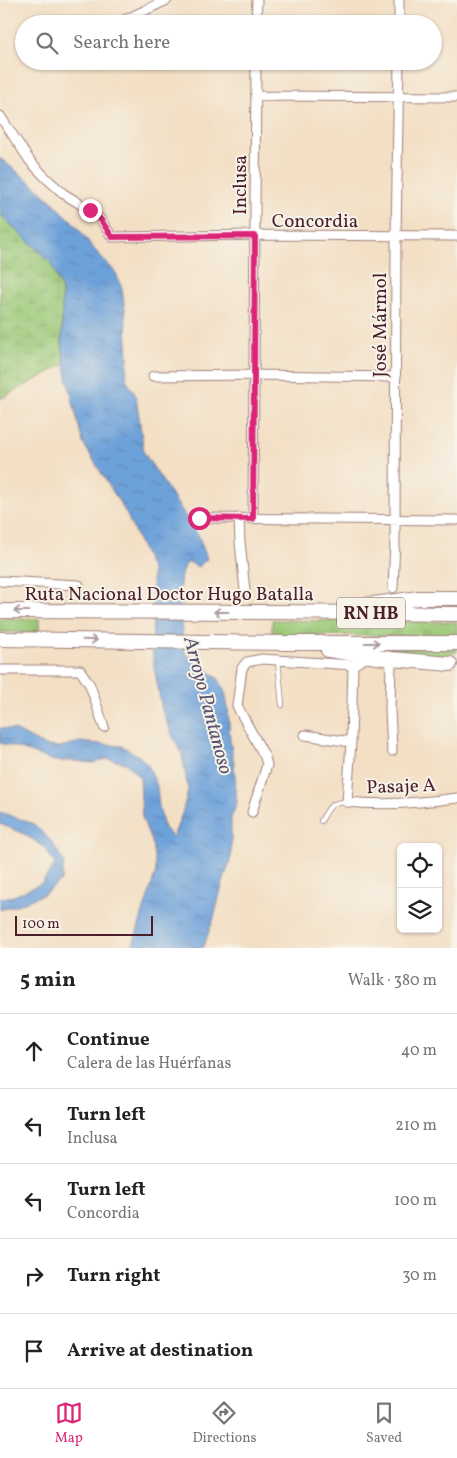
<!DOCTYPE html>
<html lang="en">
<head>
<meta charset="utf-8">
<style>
  body { margin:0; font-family:Vollkorn,serif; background:#f2f2f2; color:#222 }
  .controls { position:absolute; right:15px; bottom:15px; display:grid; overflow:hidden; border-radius:8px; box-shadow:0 1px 4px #0004 }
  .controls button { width:45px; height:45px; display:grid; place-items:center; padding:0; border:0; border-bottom:1px solid #e0e0e0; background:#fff; color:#222; font:25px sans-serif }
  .scale { position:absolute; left:15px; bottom:12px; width:138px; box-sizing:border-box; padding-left:5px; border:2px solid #4a1f2b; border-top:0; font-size:14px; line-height:18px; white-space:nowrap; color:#4a1f2b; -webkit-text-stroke:4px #f7f3e8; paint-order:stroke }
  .stop { position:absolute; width:15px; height:15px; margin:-11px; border:4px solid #db2777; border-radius:50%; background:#fff }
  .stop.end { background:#db2777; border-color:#fff; box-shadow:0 1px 5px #0008 }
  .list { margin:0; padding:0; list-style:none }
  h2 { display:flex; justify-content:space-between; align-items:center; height:65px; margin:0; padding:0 20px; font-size:21px }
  h2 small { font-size:16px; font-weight:400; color:#767676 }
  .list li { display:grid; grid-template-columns:32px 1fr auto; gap:15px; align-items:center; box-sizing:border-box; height:75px; padding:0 20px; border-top:1px solid #e0e0e0 }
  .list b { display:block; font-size:19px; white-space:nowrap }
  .list p { margin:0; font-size:16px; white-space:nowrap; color:#767676 }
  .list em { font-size:16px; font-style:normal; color:#767676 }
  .icon { flex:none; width:28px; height:28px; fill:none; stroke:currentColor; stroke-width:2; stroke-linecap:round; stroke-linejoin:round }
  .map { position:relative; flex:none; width:457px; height:948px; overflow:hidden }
  .search { position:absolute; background:#fff; box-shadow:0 1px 4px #0004; left:15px; right:15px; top:15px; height:55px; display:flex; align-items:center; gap:12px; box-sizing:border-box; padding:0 18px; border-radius:28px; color:#767676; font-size:19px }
  .sheet { height:440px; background:#fff }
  nav { display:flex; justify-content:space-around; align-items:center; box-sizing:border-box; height:70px; border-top:1px solid #e0e0e0; background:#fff; font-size:14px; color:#767676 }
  nav a { display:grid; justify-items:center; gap:2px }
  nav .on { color:#db2777 }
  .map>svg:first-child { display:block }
  .grass { fill:url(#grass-tufts); stroke:#727450 }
  .wetland { fill:url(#wetland-marsh); stroke:#727450 }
  .water { fill:url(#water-ripples); stroke:#5c6082 }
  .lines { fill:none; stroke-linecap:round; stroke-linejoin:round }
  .service-casing { stroke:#9e7f78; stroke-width:6 }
  .minor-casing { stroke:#9e7f78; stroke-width:11 }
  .trunk-casing { stroke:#9e7f78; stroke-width:16 }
  .service { stroke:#fff; stroke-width:4.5 }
  .minor { stroke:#fff; stroke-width:9 }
  .trunk { stroke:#fff; stroke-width:14 }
  .oneway { stroke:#ae9aa0 }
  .route { stroke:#db2777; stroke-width:6 }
  .labels { text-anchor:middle; stroke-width:4; stroke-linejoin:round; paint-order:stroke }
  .shield { fill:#f7f3e8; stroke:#7e5f64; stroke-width:1 }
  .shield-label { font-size:18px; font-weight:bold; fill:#4a1f2b }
  .street-label { font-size:19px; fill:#4a1f2b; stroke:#f7f3e8 }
  .water-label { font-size:20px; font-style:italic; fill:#585371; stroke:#f7f3e8 }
</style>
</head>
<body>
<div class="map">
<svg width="457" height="948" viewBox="0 0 457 948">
  <defs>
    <pattern id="grass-tufts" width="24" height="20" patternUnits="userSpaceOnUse" patternTransform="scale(1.25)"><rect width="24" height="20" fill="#9ac876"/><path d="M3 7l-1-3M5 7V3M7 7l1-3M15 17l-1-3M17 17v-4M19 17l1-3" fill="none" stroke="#86ab66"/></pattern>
    <pattern id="wetland-marsh" width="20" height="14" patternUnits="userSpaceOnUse" patternTransform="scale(1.25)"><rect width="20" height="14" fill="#9ac876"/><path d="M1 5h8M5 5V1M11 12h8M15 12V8" fill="none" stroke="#86ab66"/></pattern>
    <pattern id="water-ripples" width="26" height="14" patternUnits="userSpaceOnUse" patternTransform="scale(1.25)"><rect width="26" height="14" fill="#6da1d9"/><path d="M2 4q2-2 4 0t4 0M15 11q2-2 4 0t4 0" fill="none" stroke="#5c83b0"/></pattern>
  </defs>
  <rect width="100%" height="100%" fill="#f7f3e8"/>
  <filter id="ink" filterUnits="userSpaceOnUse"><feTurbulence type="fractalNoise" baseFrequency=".02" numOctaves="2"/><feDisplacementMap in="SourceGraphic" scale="10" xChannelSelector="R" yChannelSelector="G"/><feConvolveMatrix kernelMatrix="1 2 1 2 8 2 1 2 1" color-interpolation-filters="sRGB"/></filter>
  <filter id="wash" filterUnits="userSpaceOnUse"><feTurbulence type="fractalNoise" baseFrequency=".0096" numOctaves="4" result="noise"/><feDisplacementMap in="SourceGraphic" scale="20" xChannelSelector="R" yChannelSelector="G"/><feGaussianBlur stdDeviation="1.12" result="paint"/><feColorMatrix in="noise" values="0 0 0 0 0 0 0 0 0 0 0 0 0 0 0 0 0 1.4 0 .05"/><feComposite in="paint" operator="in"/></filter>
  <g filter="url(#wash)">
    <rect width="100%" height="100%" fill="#f3dfc4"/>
    <path class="grass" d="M0,618L39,619V633L0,632Z
      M272,620L457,622V636L272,635Z
      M377,648H457V652L451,653L449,660L367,651Z"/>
    <path class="wetland" d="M0,214L51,263L62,290V344L65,364L0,399Z"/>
    <path class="water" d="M0,158L34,185L56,205L74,223L94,249L116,273L122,289L125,310L128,358L126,379L136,396L144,453L199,537L207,559L198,567L189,562C188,563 185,565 184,567C175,581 182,635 185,653L218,678L225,691L228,708L230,741L234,763L237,803L231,818V857L222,886L214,918L203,948H132L156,871L152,843L142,817L140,778L126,763L107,759L93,763L75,761H54L18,748L0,743V728L15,730L45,746L60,747L80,742L122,746L139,756L148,765L157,786L159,807L164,828L173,837L182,814L188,790L182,754L172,735L162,710L153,660L152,571L126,513L83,443L67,378L62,344V290L51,263L0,214Z
      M0,812L34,824L51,841L64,862L62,880L44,894L17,905L0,910V898L14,896L42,883L55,864L44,847L24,834L0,824Z"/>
  </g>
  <g filter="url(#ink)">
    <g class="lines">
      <defs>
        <path id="service" d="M278,660L282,705
          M321,821C329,807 330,802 347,802"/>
        <path id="minor" d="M399,0V24
          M116,24L167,0
          M256,24L257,0
          M256,96L457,97
          M0,116L30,161L46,178L64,194L90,210L101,220L112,237L255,235L457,236
          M153,376L254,375L396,377
          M199,518L457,520
          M239,518L240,542L245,591
          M253,519L256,61
          M0,581L79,585
          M393,588L395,541L396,236L399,61
          M391,659L390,709L392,751
          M353,665L351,742L347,802C384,806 420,803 457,798
          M0,670H80L90,685L104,727
          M305,735L351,742
          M252,812L267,765L265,757L237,706L242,668L247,662L262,659L353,665L369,656"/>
        <path id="trunk" d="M358,606L419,598H457
          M0,611L270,612L457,614
          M0,639L288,643H457
          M328,650L391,659L450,664"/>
      </defs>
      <use href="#service" class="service-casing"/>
      <use href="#minor" class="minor-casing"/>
      <use href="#trunk" class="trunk-casing"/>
      <use href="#service" class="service"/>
      <use href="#minor" class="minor"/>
      <use href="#trunk" class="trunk"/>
    </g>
    <defs><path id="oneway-shaft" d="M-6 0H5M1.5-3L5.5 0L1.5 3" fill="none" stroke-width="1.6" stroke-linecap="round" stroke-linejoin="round" transform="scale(1.25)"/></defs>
    <g class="oneway">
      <use href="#oneway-shaft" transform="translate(21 611) rotate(180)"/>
      <use href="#oneway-shaft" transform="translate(221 612) rotate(-180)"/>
      <use href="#oneway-shaft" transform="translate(90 640) rotate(1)"/>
      <use href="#oneway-shaft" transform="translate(372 643)"/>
    </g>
  </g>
  <g class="lines" filter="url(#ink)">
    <path class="route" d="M90,210L101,220L112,237L255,236L253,519L199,518"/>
  </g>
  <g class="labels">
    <rect class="shield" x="337" y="597.5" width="68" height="31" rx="4"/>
    <g class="shield-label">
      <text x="371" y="619">RN HB</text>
    </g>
    <g class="street-label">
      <text transform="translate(239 185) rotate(-90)" y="7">Inclusa</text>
      <text x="315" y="227">Concordia</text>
      <text transform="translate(379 325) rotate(-90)" y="7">José Mármol</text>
      <text x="169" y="600">Ruta Nacional Doctor Hugo Batalla</text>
      <text transform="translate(401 785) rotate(-2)" y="7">Pasaje A</text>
    </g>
    <g class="water-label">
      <text transform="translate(209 705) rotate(75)" y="7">Arroyo Pantanoso</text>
    </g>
  </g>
</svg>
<div class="controls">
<button><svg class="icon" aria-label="locate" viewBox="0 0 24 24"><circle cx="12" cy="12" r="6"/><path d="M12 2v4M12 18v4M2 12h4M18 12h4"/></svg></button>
<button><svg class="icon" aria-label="layers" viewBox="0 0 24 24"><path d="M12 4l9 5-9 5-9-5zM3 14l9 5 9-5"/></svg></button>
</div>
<div class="scale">100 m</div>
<div class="stop" style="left:199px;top:518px"></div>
<div class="stop end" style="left:90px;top:210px"></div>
<div class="search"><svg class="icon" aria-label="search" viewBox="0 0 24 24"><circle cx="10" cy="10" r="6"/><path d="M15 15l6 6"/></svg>Search here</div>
</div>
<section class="sheet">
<h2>5 min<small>Walk · 380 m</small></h2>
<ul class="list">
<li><svg class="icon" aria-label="ahead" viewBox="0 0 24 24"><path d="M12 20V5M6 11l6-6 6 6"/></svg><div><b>Continue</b><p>Calera de las Huérfanas</p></div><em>40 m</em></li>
<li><svg class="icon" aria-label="left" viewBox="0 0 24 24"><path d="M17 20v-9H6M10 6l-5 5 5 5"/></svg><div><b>Turn left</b><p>Inclusa</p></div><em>210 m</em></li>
<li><svg class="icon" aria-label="left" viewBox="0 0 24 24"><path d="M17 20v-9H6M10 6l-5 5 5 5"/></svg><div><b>Turn left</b><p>Concordia</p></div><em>100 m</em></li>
<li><svg class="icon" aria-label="right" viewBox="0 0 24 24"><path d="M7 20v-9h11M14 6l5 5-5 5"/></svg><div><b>Turn right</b></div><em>30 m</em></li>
<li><svg class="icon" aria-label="arrive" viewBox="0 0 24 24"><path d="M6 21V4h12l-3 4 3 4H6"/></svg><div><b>Arrive at destination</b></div></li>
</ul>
</section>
<nav>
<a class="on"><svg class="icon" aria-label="map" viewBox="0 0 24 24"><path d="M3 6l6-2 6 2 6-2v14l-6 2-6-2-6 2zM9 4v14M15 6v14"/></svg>Map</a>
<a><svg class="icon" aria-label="directions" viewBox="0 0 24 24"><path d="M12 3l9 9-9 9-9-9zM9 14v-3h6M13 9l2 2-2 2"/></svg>Directions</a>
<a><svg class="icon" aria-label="saved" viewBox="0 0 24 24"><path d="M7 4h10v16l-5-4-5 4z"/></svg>Saved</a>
</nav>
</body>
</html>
